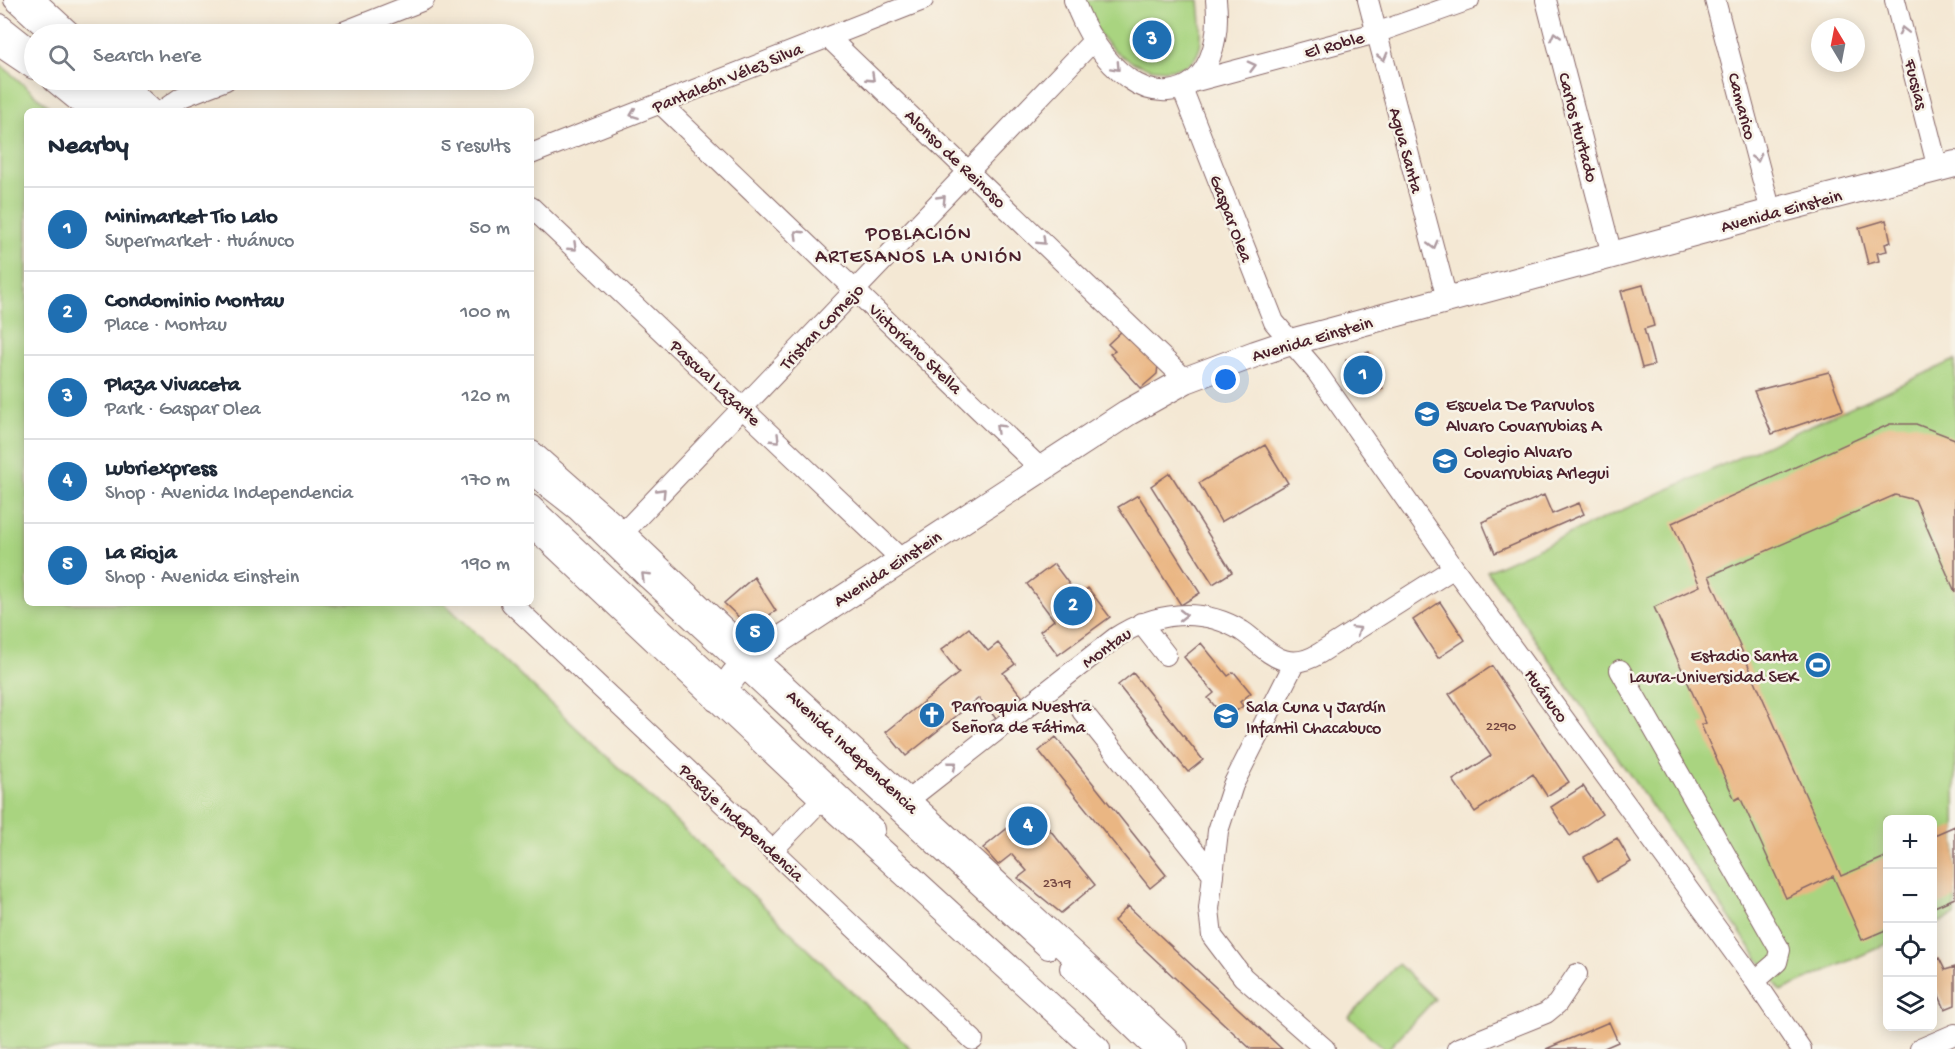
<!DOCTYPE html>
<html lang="en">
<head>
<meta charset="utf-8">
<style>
  body { margin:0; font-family:"Gochi Hand",sans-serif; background:#f6f6f7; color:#1f2937 }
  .controls { position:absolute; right:18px; bottom:18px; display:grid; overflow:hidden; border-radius:9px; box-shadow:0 3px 15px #0003 }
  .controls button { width:54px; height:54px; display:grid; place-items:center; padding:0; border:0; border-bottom:2px solid #e0e1e3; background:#fff; color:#1f2937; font:30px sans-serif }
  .compass { position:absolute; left:1811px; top:18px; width:54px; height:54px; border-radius:50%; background:#fff; box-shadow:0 3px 15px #0003; rotate:350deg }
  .you { position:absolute; left:1226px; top:380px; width:21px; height:21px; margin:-15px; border:4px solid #fff; border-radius:50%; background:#1a73e8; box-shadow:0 0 0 9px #1a73e833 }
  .badge { display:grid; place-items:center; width:39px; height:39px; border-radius:50%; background:#1f6fb2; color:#fff; font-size:20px; font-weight:700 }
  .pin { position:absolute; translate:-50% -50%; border:3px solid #fff; box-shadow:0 2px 6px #0006 }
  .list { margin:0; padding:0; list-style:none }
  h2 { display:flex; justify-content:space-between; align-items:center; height:78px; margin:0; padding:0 24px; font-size:26px }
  h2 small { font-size:20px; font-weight:400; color:#747a83 }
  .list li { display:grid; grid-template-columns:39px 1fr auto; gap:18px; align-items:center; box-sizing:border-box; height:84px; padding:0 24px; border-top:2px solid #e0e1e3 }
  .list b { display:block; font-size:22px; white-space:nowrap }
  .list p { margin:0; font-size:20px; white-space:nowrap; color:#747a83 }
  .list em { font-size:20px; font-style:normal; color:#747a83 }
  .icon { flex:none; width:33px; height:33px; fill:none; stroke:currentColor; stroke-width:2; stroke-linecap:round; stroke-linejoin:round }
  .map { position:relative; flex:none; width:1955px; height:1049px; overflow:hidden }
  .search { position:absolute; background:#fff; box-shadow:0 3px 15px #0003; left:24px; top:24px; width:510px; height:66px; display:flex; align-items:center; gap:15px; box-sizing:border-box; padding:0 21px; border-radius:33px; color:#747a83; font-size:22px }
  .panel { position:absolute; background:#fff; box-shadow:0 3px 15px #0003; left:24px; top:108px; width:510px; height:498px; border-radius:9px }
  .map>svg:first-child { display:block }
  .green { fill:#a9d480; stroke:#7a7a56; stroke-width:1.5 }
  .building { fill:#eab683 }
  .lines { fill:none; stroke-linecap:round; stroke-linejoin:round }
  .minor-casing { stroke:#866566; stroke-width:22 }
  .major-casing { stroke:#866566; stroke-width:28 }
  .minor { stroke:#fff; stroke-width:20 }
  .major { stroke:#fff; stroke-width:26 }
  .oneway { stroke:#ae9aa0 }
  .labels { text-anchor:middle; stroke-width:5; stroke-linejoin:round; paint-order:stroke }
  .number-label { font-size:15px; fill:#724541 }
  .street-label { font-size:18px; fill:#4a1f2b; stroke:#f7f3e8 }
  .poi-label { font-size:18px; fill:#4a1f2b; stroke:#f7f3e8; text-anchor:start }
  .neighbourhood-label { font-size:20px; letter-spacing:1.5px; fill:#4a1f2b; stroke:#f7f3e8 }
</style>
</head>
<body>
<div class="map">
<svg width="1955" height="1049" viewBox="0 0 1955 1049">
  <rect width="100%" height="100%" fill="#f7f3e8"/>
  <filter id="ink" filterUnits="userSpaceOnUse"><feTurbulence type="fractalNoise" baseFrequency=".0167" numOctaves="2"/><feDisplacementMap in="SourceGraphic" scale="12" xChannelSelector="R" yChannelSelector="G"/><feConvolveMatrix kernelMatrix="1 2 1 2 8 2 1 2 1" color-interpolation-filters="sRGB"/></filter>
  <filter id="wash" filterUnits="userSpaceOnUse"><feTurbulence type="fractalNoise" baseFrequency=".008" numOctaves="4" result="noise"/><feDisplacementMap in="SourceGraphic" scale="24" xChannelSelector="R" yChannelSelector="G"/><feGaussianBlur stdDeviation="1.35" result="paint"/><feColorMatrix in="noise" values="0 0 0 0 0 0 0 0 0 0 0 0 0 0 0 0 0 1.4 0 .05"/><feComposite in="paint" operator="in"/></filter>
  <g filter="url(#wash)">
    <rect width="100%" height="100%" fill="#f4e8d4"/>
    <path class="green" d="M1080,0H1199C1200,14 1203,32 1200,47C1197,58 1190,66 1178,68C1148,75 1115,58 1098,32C1091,22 1086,11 1080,0Z
      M0,64L54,111H27V603H444L710,854L911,1049H0Z
      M1955,360V915L1933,925L1932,820H1888L1887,944L1781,991L1487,571Z
      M1398,964L1435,999L1388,1049H1384L1349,1017Z"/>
    <g id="blocks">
      <path class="building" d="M1886,220L1891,242L1885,244L1887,251L1877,253L1879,261L1868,264L1859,228Z
        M1643,285L1654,326L1644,329L1654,365L1642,368L1621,291Z
        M1125,328L1158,364L1157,374L1141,388L1110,354L1115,351L1108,344Z
        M1369,352L1383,389L1362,394L1352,383L1345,367L1346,360Z
        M1829,372L1843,410L1772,434L1754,391Z
        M1890,424H1916L1955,439V592L1915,500L1895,495L1709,576L1841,876L1888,856V929L1862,940L1833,876L1786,898L1740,797L1735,800L1701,725L1706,723L1654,607L1700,586L1672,523Z
        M1265,445L1288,483L1221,522L1199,483Z
        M1170,473L1232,572L1213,584L1151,486Z
        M1138,495L1200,593L1181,605L1118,507Z
        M1544,495L1552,514L1579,503L1584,514L1495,553L1482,522Z
        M1054,564L1078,596L1088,588L1110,617L1058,655L1040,631L1054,620L1027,584Z
        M754,577L776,611L755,624L747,625L724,603Z
        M1440,602L1465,640L1438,658L1413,620Z
        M969,628L988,651L998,643L1015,664L1003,673L1025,700L998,721L979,698L906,756L886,732L959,673L941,650Z
        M1201,643L1228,676L1234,672L1251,693L1240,702L1243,706L1236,711L1233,708L1223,716L1208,698L1214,693L1184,657Z
        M1492,666L1569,782L1547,796L1533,774L1475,812L1453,780L1491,756L1449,694Z
        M1133,673L1203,760L1188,772L1118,685Z
        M1056,737L1166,875L1150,888L1039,751Z
        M1583,786L1602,814L1570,836L1551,807Z
        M1032,808L1095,885L1061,913L1018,878L1027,871L1012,854L998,865L983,848Z
        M1955,826V898L1932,908V836Z
        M1617,838L1631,862L1598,881L1584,857Z
        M1128,906L1282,1049H1251L1114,921Z
        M1939,958L1945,970L1955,967V1005L1945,1009L1932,980V961Z
        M1609,1022L1618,1042L1602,1049H1546Z"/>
    </g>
  </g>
  <g filter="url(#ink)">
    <use href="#blocks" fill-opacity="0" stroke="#866566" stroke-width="1.5"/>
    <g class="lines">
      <defs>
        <path id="minor" d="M14,0L40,24
          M1074,0C1084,29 1103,61 1129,79C1140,87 1154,92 1168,91C1212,87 1220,36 1216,0
          M1368,0L1447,299
          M1546,0L1612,255
          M1715,0L1771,212
          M1895,0L1938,169
          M0,24L34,51
          M338,34L424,0
          M828,37L1186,380
          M98,80L125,105
          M1196,81L1376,33L1469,0
          M1182,88L1274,322L1316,371L1454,568L1755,981L1801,1049
          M86,90L111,111
          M661,104L1041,469
          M162,111L182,97L226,80
          M531,154L923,0
          M531,207L901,559
          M531,474L577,510L648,579L1048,949
          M531,505L875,829
          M622,534L1094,40
          M511,603L973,1040
          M1141,623L1166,655
          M1295,662L1233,785L1218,831L1209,909L1212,936L1243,977L1325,1049
          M1620,670L1780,950L1777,962L1755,981
          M1082,711L1213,874
          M907,801L1115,638C1154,612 1201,606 1242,631C1256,640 1268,656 1284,660C1297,664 1309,660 1320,653L1454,568
          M773,850L823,798
          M1070,968L1154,1049
          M1457,1049L1546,1013L1557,1004L1577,974
          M1920,1049L1955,1034"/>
        <path id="major" d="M31,0L68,34
          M0,43L34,66
          M56,80L94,111
          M116,80L150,111
          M531,454L622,534L752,658L1175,1049
          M531,522L823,798L1097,1049
          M717,699L734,675L752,658L1127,413L1186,380L1255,354L1291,342L1771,212L1955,164"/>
      </defs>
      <use href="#minor" class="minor-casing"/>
      <use href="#major" class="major-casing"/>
      <use href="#minor" class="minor"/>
      <use href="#major" class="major"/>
    </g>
    <defs><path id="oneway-chevron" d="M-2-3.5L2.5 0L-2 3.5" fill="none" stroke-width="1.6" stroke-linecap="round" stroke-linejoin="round" transform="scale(1.5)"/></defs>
    <g class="oneway">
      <use href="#oneway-chevron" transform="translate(1903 31) rotate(-104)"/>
      <use href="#oneway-chevron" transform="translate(1555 36) rotate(-105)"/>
      <use href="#oneway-chevron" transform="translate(1383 57) rotate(75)"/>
      <use href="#oneway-chevron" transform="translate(1252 66) rotate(-15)"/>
      <use href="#oneway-chevron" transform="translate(1116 67) rotate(47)"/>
      <use href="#oneway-chevron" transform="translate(871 78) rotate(43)"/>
      <use href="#oneway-chevron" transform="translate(634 114) rotate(159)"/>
      <use href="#oneway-chevron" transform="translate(1757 158) rotate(75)"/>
      <use href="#oneway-chevron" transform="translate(942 199) rotate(-46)"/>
      <use href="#oneway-chevron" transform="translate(798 234) rotate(-136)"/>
      <use href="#oneway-chevron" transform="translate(1042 241) rotate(44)"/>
      <use href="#oneway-chevron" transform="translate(1433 245) rotate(75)"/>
      <use href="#oneway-chevron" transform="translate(573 247) rotate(43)"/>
      <use href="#oneway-chevron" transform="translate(999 428) rotate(-136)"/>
      <use href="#oneway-chevron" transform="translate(776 439) rotate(44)"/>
      <use href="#oneway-chevron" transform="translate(662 492) rotate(-46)"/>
      <use href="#oneway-chevron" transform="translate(645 576) rotate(-136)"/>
      <use href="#oneway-chevron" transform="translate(1183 615)"/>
      <use href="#oneway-chevron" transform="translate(1357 630) rotate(-32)"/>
      <use href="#oneway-chevron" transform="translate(953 765) rotate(-38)"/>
    </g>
  </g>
  <defs>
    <symbol id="school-disc" viewBox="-11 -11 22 22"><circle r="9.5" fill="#1f6fb2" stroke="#f7f3e8"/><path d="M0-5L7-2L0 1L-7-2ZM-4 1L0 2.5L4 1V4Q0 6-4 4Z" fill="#fff"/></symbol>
    <symbol id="stadium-disc" viewBox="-11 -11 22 22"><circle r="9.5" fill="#1f6fb2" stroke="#f7f3e8"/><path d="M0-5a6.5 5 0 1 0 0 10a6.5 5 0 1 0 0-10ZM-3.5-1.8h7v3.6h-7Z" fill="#fff"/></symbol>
    <symbol id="church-disc" viewBox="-11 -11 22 22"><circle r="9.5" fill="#1f6fb2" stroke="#f7f3e8"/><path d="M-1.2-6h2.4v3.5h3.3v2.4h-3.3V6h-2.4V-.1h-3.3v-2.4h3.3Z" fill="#fff"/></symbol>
  </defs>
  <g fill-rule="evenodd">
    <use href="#school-disc" x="1412" y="399" width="30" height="30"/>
    <use href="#school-disc" x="1430" y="446" width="30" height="30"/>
    <use href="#stadium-disc" x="1803" y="650" width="30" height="30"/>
    <use href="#church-disc" x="917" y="700" width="30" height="30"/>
    <use href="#school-disc" x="1211" y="701" width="30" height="30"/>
  </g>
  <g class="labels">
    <g class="number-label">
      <text x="1501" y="730">2290</text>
      <text x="1057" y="887">2319</text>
    </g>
    <g class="street-label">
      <text transform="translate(1334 44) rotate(-15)" y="6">El Roble</text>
      <text transform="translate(727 77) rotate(-22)" y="6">Pantaleón Vélez Silva</text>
      <text transform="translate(1917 84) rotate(76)" y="6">Fucsias</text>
      <text transform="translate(1743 106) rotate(75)" y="6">Camarico</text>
      <text transform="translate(1579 127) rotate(75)" y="6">Carlos Hurtado</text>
      <text transform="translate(1407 150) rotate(75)" y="6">Agua Santa</text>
      <text transform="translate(956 158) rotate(44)" y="6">Alonso de Reinoso</text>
      <text transform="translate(1781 210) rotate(-15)" y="6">Avenida Einstein</text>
      <text transform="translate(1232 218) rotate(69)" y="6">Gaspar Olea</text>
      <text transform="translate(821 326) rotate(-46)" y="6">Tristan Cornejo</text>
      <text transform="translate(1312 338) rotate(-16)" y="6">Avenida Einstein</text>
      <text transform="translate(916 348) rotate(44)" y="6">Victoriano Stella</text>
      <text transform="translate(716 382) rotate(43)" y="6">Pascual Lazarte</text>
      <text transform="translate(887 568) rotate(-33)" y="6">Avenida Einstein</text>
      <text transform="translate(1106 647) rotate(-36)" y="6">Montau</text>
      <text transform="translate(1547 695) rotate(54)" y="6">Huánuco</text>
      <text transform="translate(853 751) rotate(43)" y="6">Avenida Independencia</text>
      <text transform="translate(742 822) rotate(43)" y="6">Pasaje Independencia</text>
    </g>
    <g class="poi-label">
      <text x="1446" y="410">Escuela De Parvulos<tspan x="1446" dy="21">Alvaro Covarrubias A</tspan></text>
      <text x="1464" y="457">Colegio Alvaro<tspan x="1464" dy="21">Covarrubias Arlegui</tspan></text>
      <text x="1798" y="661" text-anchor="end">Estadio Santa<tspan x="1798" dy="21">Laura-Universidad SEK</tspan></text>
      <text x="952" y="711">Parroquia Nuestra<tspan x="952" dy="21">Señora de Fátima</tspan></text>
      <text x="1246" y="712">Sala Cuna y Jardín<tspan x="1246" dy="21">Infantil Chacabuco</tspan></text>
    </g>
    <g class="neighbourhood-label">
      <text x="919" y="239">POBLACIÓN<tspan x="919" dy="23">ARTESANOS LA UNIÓN</tspan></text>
    </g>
  </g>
</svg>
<div class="controls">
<button>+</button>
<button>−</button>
<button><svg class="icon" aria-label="locate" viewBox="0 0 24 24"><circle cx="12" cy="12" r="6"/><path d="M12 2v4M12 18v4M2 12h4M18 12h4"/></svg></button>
<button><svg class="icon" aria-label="layers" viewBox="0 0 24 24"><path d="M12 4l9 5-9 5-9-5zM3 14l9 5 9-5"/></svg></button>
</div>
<svg class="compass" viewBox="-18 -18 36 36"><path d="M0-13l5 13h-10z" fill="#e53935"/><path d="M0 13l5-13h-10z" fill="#747a83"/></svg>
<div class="you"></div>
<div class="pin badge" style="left:1363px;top:375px">1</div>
<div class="pin badge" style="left:1073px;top:606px">2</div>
<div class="pin badge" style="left:1152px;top:40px">3</div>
<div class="pin badge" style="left:1028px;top:826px">4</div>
<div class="pin badge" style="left:755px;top:633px">5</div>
<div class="search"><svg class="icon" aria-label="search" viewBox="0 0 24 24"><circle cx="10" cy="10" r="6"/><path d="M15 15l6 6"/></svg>Search here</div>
<section class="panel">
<h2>Nearby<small>5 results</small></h2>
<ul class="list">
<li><span class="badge">1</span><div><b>Minimarket Tio Lalo</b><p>Supermarket · Huánuco</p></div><em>50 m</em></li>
<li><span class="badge">2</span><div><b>Condominio Montau</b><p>Place · Montau</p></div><em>100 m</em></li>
<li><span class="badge">3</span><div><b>Plaza Vivaceta</b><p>Park · Gaspar Olea</p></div><em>120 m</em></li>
<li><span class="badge">4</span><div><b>Lubriexpress</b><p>Shop · Avenida Independencia</p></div><em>170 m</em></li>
<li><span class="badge">5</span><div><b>La Rioja</b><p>Shop · Avenida Einstein</p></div><em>190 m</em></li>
</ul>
</section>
</div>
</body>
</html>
